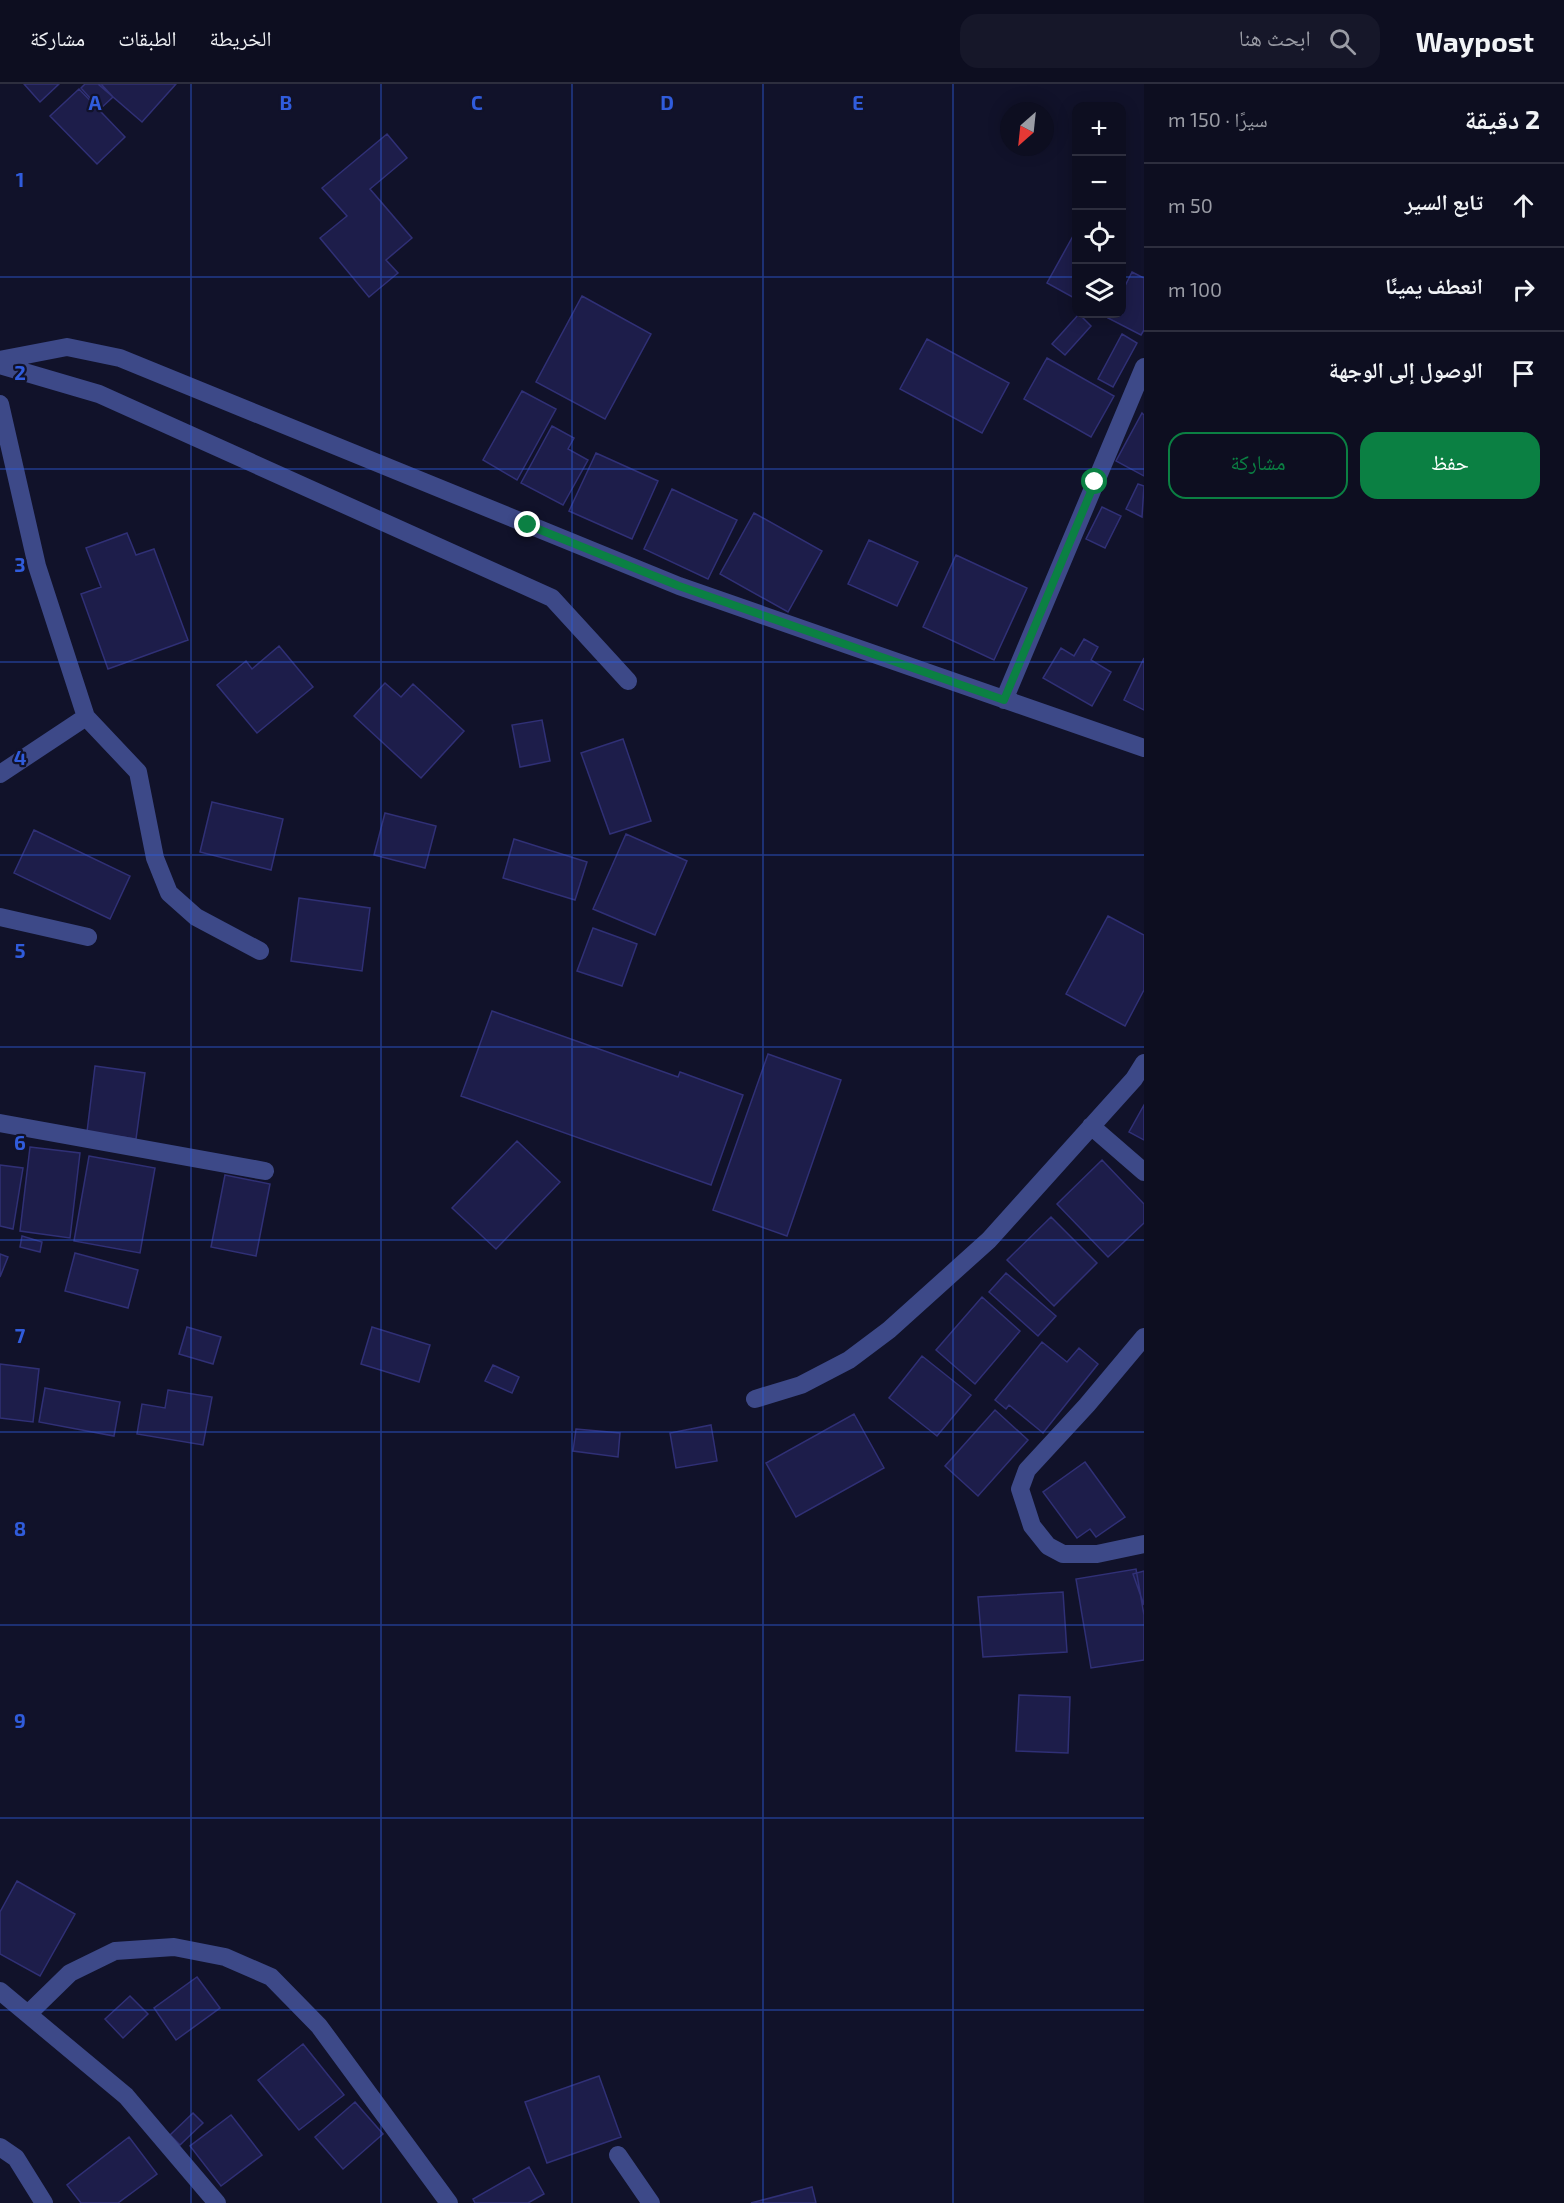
<!DOCTYPE html>
<html lang="ar">
<head>
<meta charset="utf-8">
<style>
  body { margin:0; font-family:"Exo 2","Noto Naskh Arabic",sans-serif; background:#161729; color:#f1f3f6; direction:rtl }
  .controls { position:absolute; right:18px; top:18px; display:grid; overflow:hidden; border-radius:12px; box-shadow:0 3px 15px #0003 }
  .controls button { width:54px; height:54px; display:grid; place-items:center; padding:0; border:0; border-bottom:2px solid #2d2e3e; background:#0d0e20; color:#f1f3f6; font:30px sans-serif }
  .compass { position:absolute; left:1000px; top:18px; width:54px; height:54px; border-radius:50%; background:#0d0e20; box-shadow:0 3px 15px #0003; rotate:207deg }
  .stop { position:absolute; width:18px; height:18px; margin:-14px; border:4px solid #0b8043; border-radius:50%; background:#fff }
  .stop.end { background:#0b8043; border-color:#fff; box-shadow:0 2px 6px #0008 }
  .list { margin:0; padding:0; list-style:none }
  h2 { display:flex; justify-content:space-between; align-items:center; height:78px; margin:0; padding:0 24px; font-size:26px }
  h2 small { font-size:20px; font-weight:400; color:#9a9ca5 }
  .list li { display:grid; grid-template-columns:39px 1fr auto; gap:18px; align-items:center; box-sizing:border-box; height:84px; padding:0 24px; border-top:2px solid #2d2e3e }
  .list b { display:block; font-size:22px; white-space:nowrap }
  .list em { font-size:20px; font-style:normal; color:#9a9ca5 }
  .actions { display:flex; gap:12px; padding:18px 24px }
  .actions a { flex:1; padding:14px 0; border:2px solid #0b8043; border-radius:18px; text-align:center; font-size:21px; color:#0b8043 }
  .actions .main { background:#0b8043; color:#fff }
  .icon { flex:none; width:33px; height:33px; fill:none; stroke:currentColor; stroke-width:2; stroke-linecap:round; stroke-linejoin:round }
  .map { position:relative; flex:none; width:1144px; height:2119px; overflow:hidden; direction:ltr }
  header { display:flex; align-items:center; gap:36px; box-sizing:border-box; height:84px; padding:0 30px; background:#0d0e20; border-bottom:2px solid #2d2e3e }
  header strong { font-size:28px }
  nav { display:flex; gap:33px; margin-inline-start:auto; font-size:21px }
  .search { width:420px; height:54px; background:#161729; display:flex; align-items:center; gap:15px; box-sizing:border-box; padding:0 21px; border-radius:18px; color:#9a9ca5; font-size:22px }
  main { display:flex }
  aside { flex:1; background:#0d0e20 }
  .map>svg:first-child { display:block }
  .building { fill:#1d1d4a; stroke:#303076; stroke-width:1.5 }
  .lines { fill:none; stroke-linecap:round; stroke-linejoin:round }
  .minor { stroke:#3d4988; stroke-width:18 }
  .route { stroke:#0b8043; stroke-width:8 }
  .grid { fill:none; stroke:#305cdc; stroke-width:1.5; stroke-opacity:0.55 }
  .grid-label { font-size:20px; text-anchor:middle; font-weight:bold; fill:#305cdc; stroke:#11122a; stroke-width:4.5; stroke-linejoin:round; paint-order:stroke }
</style>
</head>
<body>
<header>
<strong>Waypost</strong>
<div class="search"><svg class="icon" aria-label="search" viewBox="0 0 24 24"><circle cx="10" cy="10" r="6"/><path d="M15 15l6 6"/></svg>ابحث هنا</div>
<nav><a>الخريطة</a><a>الطبقات</a><a>مشاركة</a></nav>
</header>
<main>
<aside>
<h2>2 دقيقة<small>سيرًا · 150 m</small></h2>
<ul class="list">
<li><svg class="icon" aria-label="ahead" viewBox="0 0 24 24"><path d="M12 20V5M6 11l6-6 6 6"/></svg><div><b>تابع السير</b></div><em>50 m</em></li>
<li><svg class="icon" aria-label="right" viewBox="0 0 24 24"><path d="M7 20v-9h11M14 6l5 5-5 5"/></svg><div><b>انعطف يمينًا</b></div><em>100 m</em></li>
<li><svg class="icon" aria-label="arrive" viewBox="0 0 24 24"><path d="M6 21V4h12l-3 4 3 4H6"/></svg><div><b>الوصول إلى الوجهة</b></div></li>
</ul>
<div class="actions"><a class="main">حفظ</a><a>مشاركة</a></div>
</aside>
<div class="map">
<svg width="1144" height="2119" viewBox="0 0 1144 2119">
  <rect width="100%" height="100%" fill="#11122a"/>
  <path class="building" d="M24,0H59L40,18Z
    M85,0H101L113,13L100,25L81,4Z
    M98,0H176L142,38Z
    M79,5L125,53L97,80L50,32Z
    M387,50L407,74L370,105L412,154L386,176L398,189L369,213L320,154L347,132L322,104Z
    M1073,152L1076,154V215L1047,199Z
    M1132,188L1144,194V246L1141,251L1108,234L1111,230H1122V208Z
    M582,212L651,250L605,335L536,298Z
    M1079,230L1091,242L1065,271L1052,260Z
    M1122,250L1137,259L1113,303L1098,295Z
    M927,255L1009,299L982,349L900,305Z
    M1047,274L1114,312L1091,353L1024,315Z
    M522,307L556,325L517,396L483,376Z
    M1142,329L1144,331V392L1116,377Z
    M552,342L574,354L568,365L588,376L563,421L521,399Z
    M596,369L658,397L632,455L569,427Z
    M1138,400L1144,402L1142,433L1126,425Z
    M672,405L737,436L708,495L644,465Z
    M1102,423L1121,432L1105,464L1086,455Z
    M754,429L822,467L788,528L720,490Z
    M127,449L136,471L154,465L188,556L108,585L81,510L101,503L86,464Z
    M869,456L918,478L897,522L848,500Z
    M956,471L1027,504L994,576L923,543Z
    M1084,555L1098,563L1091,576L1111,588L1092,622L1043,594L1061,564L1074,572Z
    M279,562L313,603L257,649L217,601L246,577L252,585Z
    M1144,574V626L1124,616Z
    M385,599L401,613L413,600L464,647L421,694L354,632Z
    M542,636L550,677L520,683L512,641Z
    M623,655L651,737L610,750L581,669Z
    M212,718L283,735L271,786L200,768Z
    M385,729L436,742L425,784L374,771Z
    M34,746L130,792L110,835L14,789Z
    M626,750L687,777L655,851L593,825Z
    M514,755L587,778L575,816L503,794Z
    M299,814L370,824L362,887L291,877Z
    M1108,832L1144,851V906L1125,942L1066,910Z
    M593,844L637,860L622,902L577,887Z
    M492,927L678,993L680,988L743,1011L711,1101L461,1012Z
    M768,970L841,996L787,1152L713,1126Z
    M95,982L145,989L136,1055L87,1048Z
    M1144,1021V1056L1129,1048Z
    M517,1057L560,1098L496,1165L452,1124Z
    M30,1063L80,1069L70,1154L20,1147Z
    M89,1072L155,1084L140,1169L74,1157Z
    M1102,1076L1144,1120V1139L1108,1173L1057,1120Z
    M0,1081L23,1084L13,1145L0,1142Z
    M225,1091L270,1100L256,1172L211,1163Z
    M1051,1133L1097,1179L1054,1222L1007,1176Z
    M22,1152L42,1158L40,1168L20,1163Z
    M75,1169L138,1186L128,1224L65,1207Z
    M0,1170L8,1173L0,1193Z
    M1006,1189L1056,1232L1038,1252L989,1208Z
    M982,1213L1020,1247L975,1300L936,1266Z
    M187,1243L221,1253L213,1280L179,1270Z
    M372,1243L430,1261L419,1298L361,1280Z
    M1042,1258L1067,1278L1079,1264L1098,1280L1043,1349L1009,1321L1006,1325L995,1316Z
    M922,1272L971,1311L937,1352L889,1314Z
    M0,1280L39,1285L33,1338L0,1334Z
    M493,1281L519,1293L512,1309L485,1297Z
    M45,1304L120,1318L114,1352L39,1338Z
    M168,1306L212,1313L203,1361L137,1350L142,1320L165,1324Z
    M995,1326L1028,1356L978,1412L945,1382Z
    M854,1330L884,1384L796,1433L766,1379Z
    M711,1341L717,1377L676,1384L670,1349Z
    M576,1345L620,1349L618,1373L573,1367Z
    M1085,1378L1125,1433L1096,1453L1090,1445L1077,1454L1043,1408Z
    M1136,1485L1144,1531V1576L1091,1584L1076,1495Z
    M1144,1487V1521L1133,1490Z
    M1063,1508L1067,1568L983,1573L978,1513Z
    M1019,1611L1070,1613L1068,1669L1016,1667Z
    M17,1797L75,1830L40,1892L0,1870V1828Z
    M197,1893L220,1924L176,1956L154,1924Z
    M130,1912L148,1930L123,1954L105,1935Z
    M303,1960L344,2011L299,2046L258,1996Z
    M599,1992L621,2053L547,2079L525,2018Z
    M355,2018L383,2050L343,2085L315,2053Z
    M193,2029L203,2039L180,2061L170,2051Z
    M231,2031L262,2071L221,2102L190,2062Z
    M129,2053L157,2090L118,2119H81L67,2101Z
    M529,2083L544,2110L528,2119H475L473,2115Z
    M812,2103L816,2119H751Z"/>
  <g class="lines">
    <path class="minor" d="M0,276L67,263L120,274L679,502L1144,664
      M0,281L99,310L552,514L628,597
      M0,320L37,482L86,633L0,690
      M1004,616L1144,283
      M86,633L138,688L155,774L169,809L196,833L260,867
      M0,833L88,853
      M0,1039L265,1087
      M1091,1042L1144,1088
      M1144,1253L1087,1321L1027,1386L1020,1405L1032,1442L1048,1462L1063,1470H1097L1144,1460
      M755,1315L801,1301L849,1276L889,1246L989,1156L1134,995L1144,979
      M0,1907L126,2012L217,2119
      M28,1930L70,1889L115,1867L174,1863L225,1873L271,1893L319,1942L449,2119
      M0,2063L16,2074L44,2119
      M618,2071L651,2119"/>
  </g>
  <g class="lines">
    <path class="route" d="M528,441L679,502L1004,616L1095,398"/>
  </g>
  <path class="grid" d="M191,0V2119M381,0V2119M572,0V2119M763,0V2119M953,0V2119M0,193H1076M1122,193H1144M0,385H1144M0,578H1144M0,771H1144M0,963H1144M0,1156H1144M0,1348H1144M0,1541H1144M0,1734H1144M0,1926H1144"/>
  <g class="grid-label">
    <text x="95" y="26">A</text>
    <text x="286" y="26">B</text>
    <text x="477" y="26">C</text>
    <text x="667" y="26">D</text>
    <text x="858" y="26">E</text>
    <text x="20" y="103">1</text>
    <text x="20" y="296">2</text>
    <text x="20" y="488">3</text>
    <text x="20" y="681">4</text>
    <text x="20" y="874">5</text>
    <text x="20" y="1066">6</text>
    <text x="20" y="1259">7</text>
    <text x="20" y="1452">8</text>
    <text x="20" y="1644">9</text>
  </g>
</svg>
<div class="controls">
<button>+</button>
<button>−</button>
<button><svg class="icon" aria-label="locate" viewBox="0 0 24 24"><circle cx="12" cy="12" r="6"/><path d="M12 2v4M12 18v4M2 12h4M18 12h4"/></svg></button>
<button><svg class="icon" aria-label="layers" viewBox="0 0 24 24"><path d="M12 4l9 5-9 5-9-5zM3 14l9 5 9-5"/></svg></button>
</div>
<svg class="compass" viewBox="-18 -18 36 36"><path d="M0-13l5 13h-10z" fill="#e53935"/><path d="M0 13l5-13h-10z" fill="#9a9ca5"/></svg>
<div class="stop" style="left:1095px;top:398px"></div>
<div class="stop end" style="left:528px;top:441px"></div>
</div>
</main>
</body>
</html>
